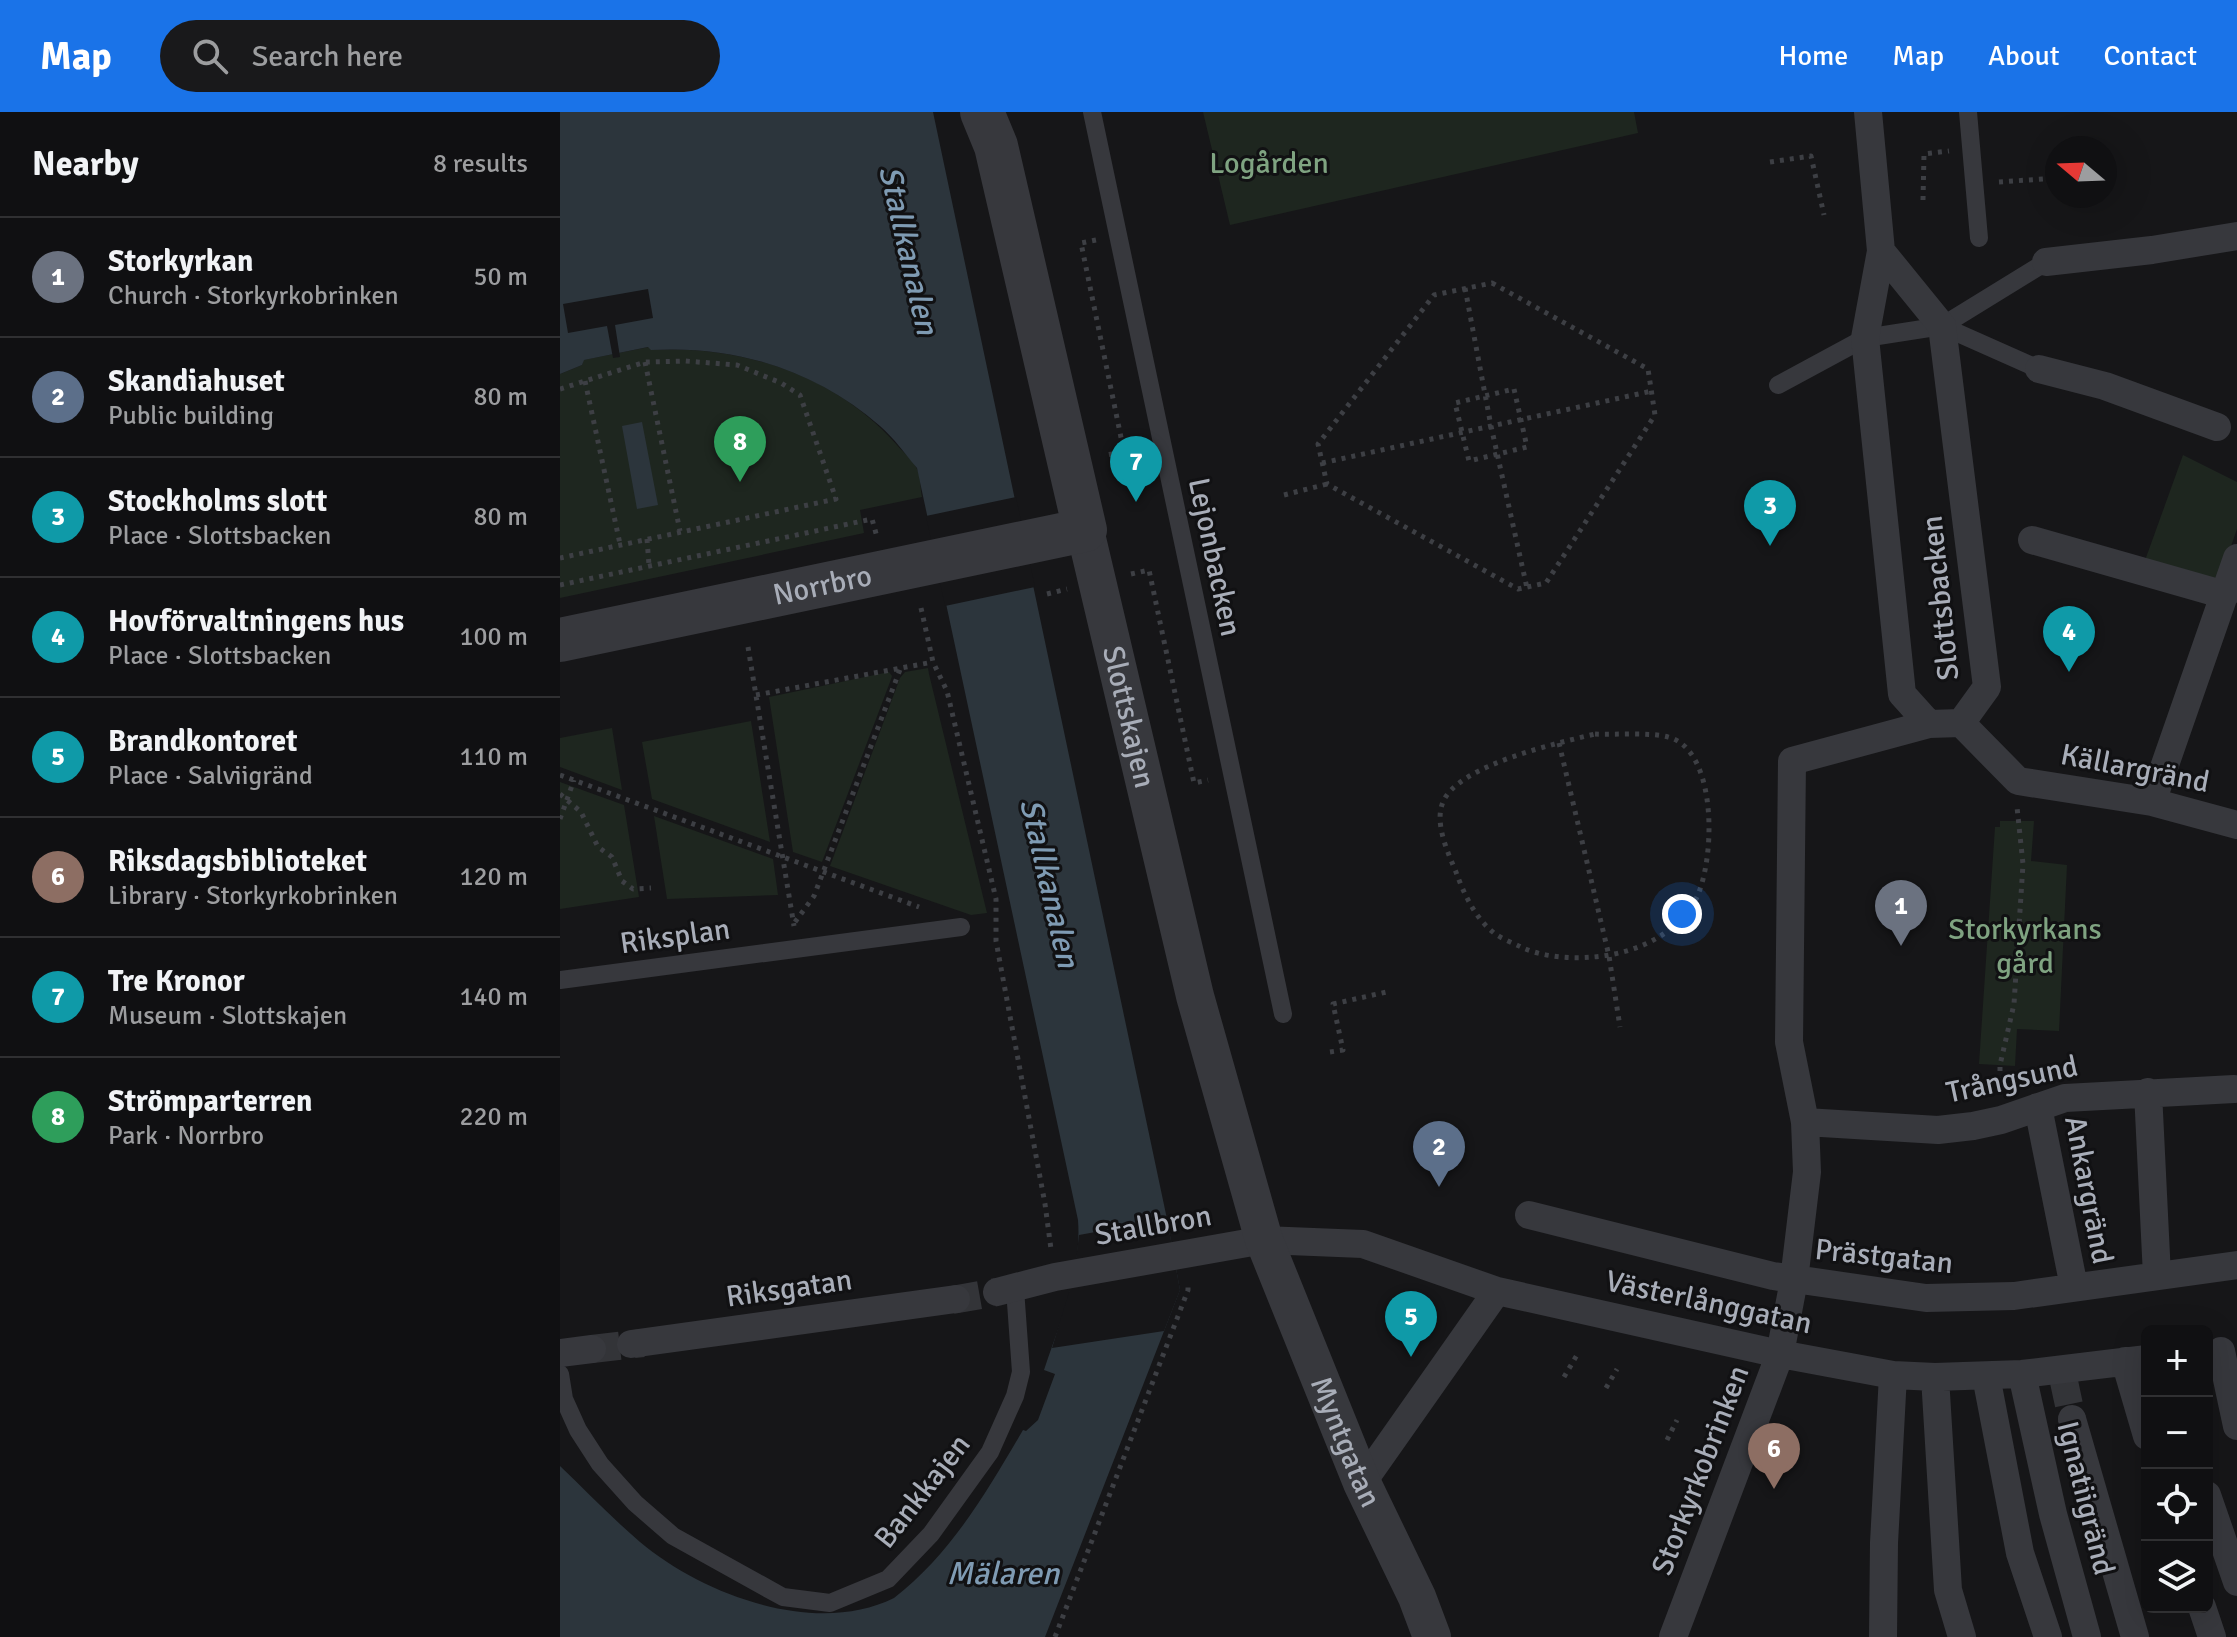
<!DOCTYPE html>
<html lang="en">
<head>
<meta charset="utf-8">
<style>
  body { margin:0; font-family:Signika,sans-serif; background:#19191b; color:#f1f3f6 }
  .controls { position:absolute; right:24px; bottom:24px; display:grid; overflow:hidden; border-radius:12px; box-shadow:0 8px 32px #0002 }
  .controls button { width:72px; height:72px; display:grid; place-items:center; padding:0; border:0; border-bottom:2px solid #303032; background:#101012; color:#f1f3f6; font:40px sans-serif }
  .compass { position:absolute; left:1485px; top:24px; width:72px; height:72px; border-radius:50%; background:#101012; box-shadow:0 8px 32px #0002; rotate:289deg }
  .you { position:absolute; left:1122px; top:802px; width:28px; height:28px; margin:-20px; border:6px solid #fff; border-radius:50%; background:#1a73e8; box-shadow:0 0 0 12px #1a73e833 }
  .badge { display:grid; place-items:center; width:52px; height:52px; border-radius:50%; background:#1a73e8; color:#fff; font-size:26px; font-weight:700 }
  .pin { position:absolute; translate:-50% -66px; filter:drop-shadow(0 2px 4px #0008) }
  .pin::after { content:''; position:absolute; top:42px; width:28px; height:24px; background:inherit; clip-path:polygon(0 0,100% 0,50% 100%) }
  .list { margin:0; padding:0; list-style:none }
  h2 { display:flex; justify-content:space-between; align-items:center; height:104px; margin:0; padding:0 32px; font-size:34px }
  h2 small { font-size:26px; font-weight:400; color:#9c9d9f }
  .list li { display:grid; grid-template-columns:52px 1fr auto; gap:24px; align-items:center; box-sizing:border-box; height:120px; padding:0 32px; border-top:2px solid #303032 }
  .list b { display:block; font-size:30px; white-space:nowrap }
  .list p { margin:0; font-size:26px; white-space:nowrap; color:#9c9d9f }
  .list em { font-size:26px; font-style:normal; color:#9c9d9f }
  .icon { flex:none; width:44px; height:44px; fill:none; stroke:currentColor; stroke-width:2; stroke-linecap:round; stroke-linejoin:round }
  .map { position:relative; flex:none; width:1677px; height:1525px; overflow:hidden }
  header { display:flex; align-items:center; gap:48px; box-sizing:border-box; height:112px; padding:0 40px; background:#1a73e8; color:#fff }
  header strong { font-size:38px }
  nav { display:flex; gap:44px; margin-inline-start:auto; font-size:28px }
  .search { width:560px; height:72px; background:#19191b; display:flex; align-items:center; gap:20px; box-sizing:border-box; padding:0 28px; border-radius:44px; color:#9c9d9f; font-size:30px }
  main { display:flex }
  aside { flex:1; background:#101012 }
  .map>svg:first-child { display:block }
  .green { fill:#1e261f }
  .water { fill:#2c353c }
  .pier { fill:#161618 }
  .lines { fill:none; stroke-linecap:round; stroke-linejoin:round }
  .pedestrian-tunnel { stroke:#333438; stroke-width:28; stroke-dasharray:28 14; stroke-linecap:butt }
  .path { stroke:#3d3f44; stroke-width:5; stroke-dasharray:4 6; stroke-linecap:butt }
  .service { stroke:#37383d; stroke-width:18 }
  .pedestrian { stroke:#37383d; stroke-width:28 }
  .minor { stroke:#37383d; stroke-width:38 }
  .tertiary { stroke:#37383d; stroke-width:44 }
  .labels { text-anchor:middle; stroke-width:6; stroke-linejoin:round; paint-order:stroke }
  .park-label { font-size:30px; fill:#7fa381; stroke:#111113 }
  .street-label { font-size:30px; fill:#a8adb8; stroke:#111113 }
  .water-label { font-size:32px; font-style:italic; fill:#7f9bb3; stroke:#111113 }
</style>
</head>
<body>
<header>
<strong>Map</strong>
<div class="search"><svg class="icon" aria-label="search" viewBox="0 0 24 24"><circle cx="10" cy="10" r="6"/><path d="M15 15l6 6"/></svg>Search here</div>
<nav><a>Home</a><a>Map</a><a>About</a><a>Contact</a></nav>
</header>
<main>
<aside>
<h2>Nearby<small>8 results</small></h2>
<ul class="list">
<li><span class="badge" style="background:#6b7280">1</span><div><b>Storkyrkan</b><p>Church · Storkyrkobrinken</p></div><em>50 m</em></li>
<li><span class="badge" style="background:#5c6f8a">2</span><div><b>Skandiahuset</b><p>Public building</p></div><em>80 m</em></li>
<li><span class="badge" style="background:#0f9aa8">3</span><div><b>Stockholms slott</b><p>Place · Slottsbacken</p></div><em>80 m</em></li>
<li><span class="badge" style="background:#0f9aa8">4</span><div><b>Hovförvaltningens hus</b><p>Place · Slottsbacken</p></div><em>100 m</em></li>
<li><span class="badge" style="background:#0f9aa8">5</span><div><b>Brandkontoret</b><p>Place · Salviigränd</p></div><em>110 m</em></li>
<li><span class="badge" style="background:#8d6e63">6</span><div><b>Riksdagsbiblioteket</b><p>Library · Storkyrkobrinken</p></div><em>120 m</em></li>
<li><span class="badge" style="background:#0f9aa8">7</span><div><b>Tre Kronor</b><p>Museum · Slottskajen</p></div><em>140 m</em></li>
<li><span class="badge" style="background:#2e9e5b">8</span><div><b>Strömparterren</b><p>Park · Norrbro</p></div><em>220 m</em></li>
</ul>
</aside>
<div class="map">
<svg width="1677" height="1525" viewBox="0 0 1677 1525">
  <rect width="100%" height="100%" fill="#161618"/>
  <path class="green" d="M643,0H1074L1078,21L670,113Z
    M89,235L92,238C182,233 275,263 336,332C342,339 352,347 356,355C361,363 360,376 362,385L300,398L304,421L0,486V262L22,253L23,248Z
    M1623,343L1677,370V417L1655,480L1583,454Z
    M368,556L369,562L427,801L411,803L270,754L340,566L345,560Z
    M329,560L332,564L330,570L262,750L233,740L209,585Z
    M191,609L210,730L92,687L82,630Z
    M52,616L62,678L0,655V626Z
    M0,670L64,693L79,785L0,797Z
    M94,704L213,747L218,783L107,787Z
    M1440,709H1474L1471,749L1507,753L1499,919L1457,917L1455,954L1419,952L1435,715H1440Z"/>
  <path class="water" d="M0,0H373L607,1107L620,1178L485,1525H0V1354C26,1379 52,1406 80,1430C143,1483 256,1525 334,1486C392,1441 427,1379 463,1318L466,1319L478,1308L495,1262L484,1258C500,1210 522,1159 518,1108L357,356C345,342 334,326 320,314C256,258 175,233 91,238L88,235L24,248L22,253L0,262Z
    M82,310L98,393L77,397L62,314Z"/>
  <path class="pier" d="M88,177L93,206L55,213L60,245L53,246L47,214L8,221L3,192Z
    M456,385L475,475L385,494L366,404Z
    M607,1107L620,1178L604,1219L492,1236L514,1164L519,1123Z"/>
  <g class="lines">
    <path class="pedestrian-tunnel" d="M392,1188L437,1180
      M32,1237L83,1231
      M1503,1265L1512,1307"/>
    <path class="path" d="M1210,50L1251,44L1264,103
      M1439,70L1497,66
      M1363,88L1364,42L1389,39
      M536,128L521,131L564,340L546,343
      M932,171L1088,257L1095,303L986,471L958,477L767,372L758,332L874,183Z
      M905,176L931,314L967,476
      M85,250L120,419
      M25,269L60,432
      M0,277L85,250L125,249L177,253L221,271L240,283L276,387L0,446
      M954,277L967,335L909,349L895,291Z
      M762,351L1092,279
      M724,383L767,372
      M87,427L89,453
      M571,462L589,458L634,671L648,668
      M0,473L312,407L317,425
      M487,482L507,477
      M361,496L373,550L387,579L436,787V829L485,1092L491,1137
      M188,535L234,814
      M196,583L373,550
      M1035,622C1055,623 1090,620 1108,625C1160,638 1156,759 1132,794C1109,827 1071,842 1033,845C1010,847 982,845 961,835C953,831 942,827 934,821C915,806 904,782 896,760C888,741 874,711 883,690C898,653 998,631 1035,622Z
      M999,631L1049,844L1060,915
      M0,663L359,795
      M0,682L21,700L38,735L52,745L62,769L73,777L91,776
      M0,707L14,668
      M235,810L254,784L341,555
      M770,940L783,938L773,892L831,879
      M1440,979V953L1454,892L1463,752L1457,695
      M1004,1265L1017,1243
      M1046,1276L1057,1257
      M1107,1328L1117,1308
      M495,1525L628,1178V1171"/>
    <path class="service" d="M532,0L723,902
      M1408,0L1419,126
      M1479,257L1382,214L1486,150
      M1218,273L1305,226L1382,214
      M0,868L401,815
      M0,1262L4,1287L18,1318L40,1352L75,1391L113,1424L223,1485L270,1491L328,1467L371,1422L430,1340L455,1284L461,1260L455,1177"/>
    <path class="pedestrian" d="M1308,0L1321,139L1305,226L1342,582L1369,612L1401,611L1427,575L1382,214L1321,139
      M1486,150L1592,138L1677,124
      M1479,257L1545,274L1657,315
      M1472,428L1665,483
      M1401,611L1458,669L1592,690L1677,713
      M1592,690L1677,446
      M1588,980L1597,1164
      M1478,995L1514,1175
      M1245,1010L1378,1018L1413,1014L1441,1008L1505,986L1674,977
      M969,1103L1213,1164L1366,1186L1454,1184L1677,1153
      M437,1180L495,1165L704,1128L803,1132L937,1179L1220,1242L1333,1263L1375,1265L1462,1262L1587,1247
      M71,1232L396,1187
      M1661,1239L1677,1314
      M0,1241L32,1237
      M1565,1249L1587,1324
      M1462,1262L1493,1402L1527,1525
      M1426,1264L1460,1441L1488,1525
      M1375,1265L1388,1478L1402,1525
      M1512,1307L1575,1525
      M802,1371L937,1179
      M1647,1383L1677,1470
      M1642,1495L1652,1525
      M1113,1525L1220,1242L1234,1168L1247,1060L1245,1010L1229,930L1232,649L1369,612
      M1323,1525L1324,1431L1333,1263"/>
    <path class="minor" id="s1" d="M525,418L635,884L704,1128L802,1371L857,1485L872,1525"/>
    <path class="tertiary" id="s2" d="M0,528L525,418L436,34L422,0"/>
  </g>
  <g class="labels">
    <g class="park-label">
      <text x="709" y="61">Logården</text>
      <text x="1465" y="827">Storkyrkans<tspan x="1465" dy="34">gård</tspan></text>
    </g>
    <g class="street-label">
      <text transform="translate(655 445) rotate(78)" y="10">Lejonbacken</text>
      <text dy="10" stroke="none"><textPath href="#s2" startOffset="268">Norrbro</textPath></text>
      <text transform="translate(1380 486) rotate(-96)" y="10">Slottsbacken</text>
      <text dy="10" stroke="none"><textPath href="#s1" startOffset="192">Slottskajen</textPath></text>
      <text transform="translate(1575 656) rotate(11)" y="10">Källargränd</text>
      <text transform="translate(115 824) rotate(-8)" y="10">Riksplan</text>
      <text transform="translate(1452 967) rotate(-12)" y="10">Trångsund</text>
      <text transform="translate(1529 1078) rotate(79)" y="10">Ankargränd</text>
      <text transform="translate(593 1113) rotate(-10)" y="10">Stallbron</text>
      <text transform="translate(1324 1144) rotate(6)" y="10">Prästgatan</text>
      <text transform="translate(229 1176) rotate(-8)" y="10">Riksgatan</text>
      <text transform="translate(1149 1190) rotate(12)" y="10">Västerlånggatan</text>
      <text dy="10" stroke="none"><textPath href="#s1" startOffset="950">Myntgatan</textPath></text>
      <text transform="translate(1140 1358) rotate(-69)" y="10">Storkyrkobrinken</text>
      <text transform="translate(362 1379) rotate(-52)" y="10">Bankkajen</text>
      <text transform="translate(1526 1386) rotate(76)" y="10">Ignatiigränd</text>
    </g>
    <g class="water-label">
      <text transform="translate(349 138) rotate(77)" y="11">Stallkanalen</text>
      <text transform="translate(490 771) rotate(77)" y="11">Stallkanalen</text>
      <text x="443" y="1472">Mälaren</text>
    </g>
  </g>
</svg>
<div class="controls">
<button>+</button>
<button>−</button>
<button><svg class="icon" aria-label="locate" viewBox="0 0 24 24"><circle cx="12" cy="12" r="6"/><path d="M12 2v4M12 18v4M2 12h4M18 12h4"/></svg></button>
<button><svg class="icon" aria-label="layers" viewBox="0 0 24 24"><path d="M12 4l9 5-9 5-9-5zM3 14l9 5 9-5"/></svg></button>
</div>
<svg class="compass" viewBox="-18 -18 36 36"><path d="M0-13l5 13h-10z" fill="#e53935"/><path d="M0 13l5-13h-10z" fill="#9c9d9f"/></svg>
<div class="you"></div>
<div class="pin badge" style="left:1341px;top:834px;background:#6b7280">1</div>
<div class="pin badge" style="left:879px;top:1075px;background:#5c6f8a">2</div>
<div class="pin badge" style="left:1210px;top:434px;background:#0f9aa8">3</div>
<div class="pin badge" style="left:1509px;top:560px;background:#0f9aa8">4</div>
<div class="pin badge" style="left:851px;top:1245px;background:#0f9aa8">5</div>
<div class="pin badge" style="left:1214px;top:1377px;background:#8d6e63">6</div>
<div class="pin badge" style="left:576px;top:390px;background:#0f9aa8">7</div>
<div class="pin badge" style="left:180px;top:370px;background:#2e9e5b">8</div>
</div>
</main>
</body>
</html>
